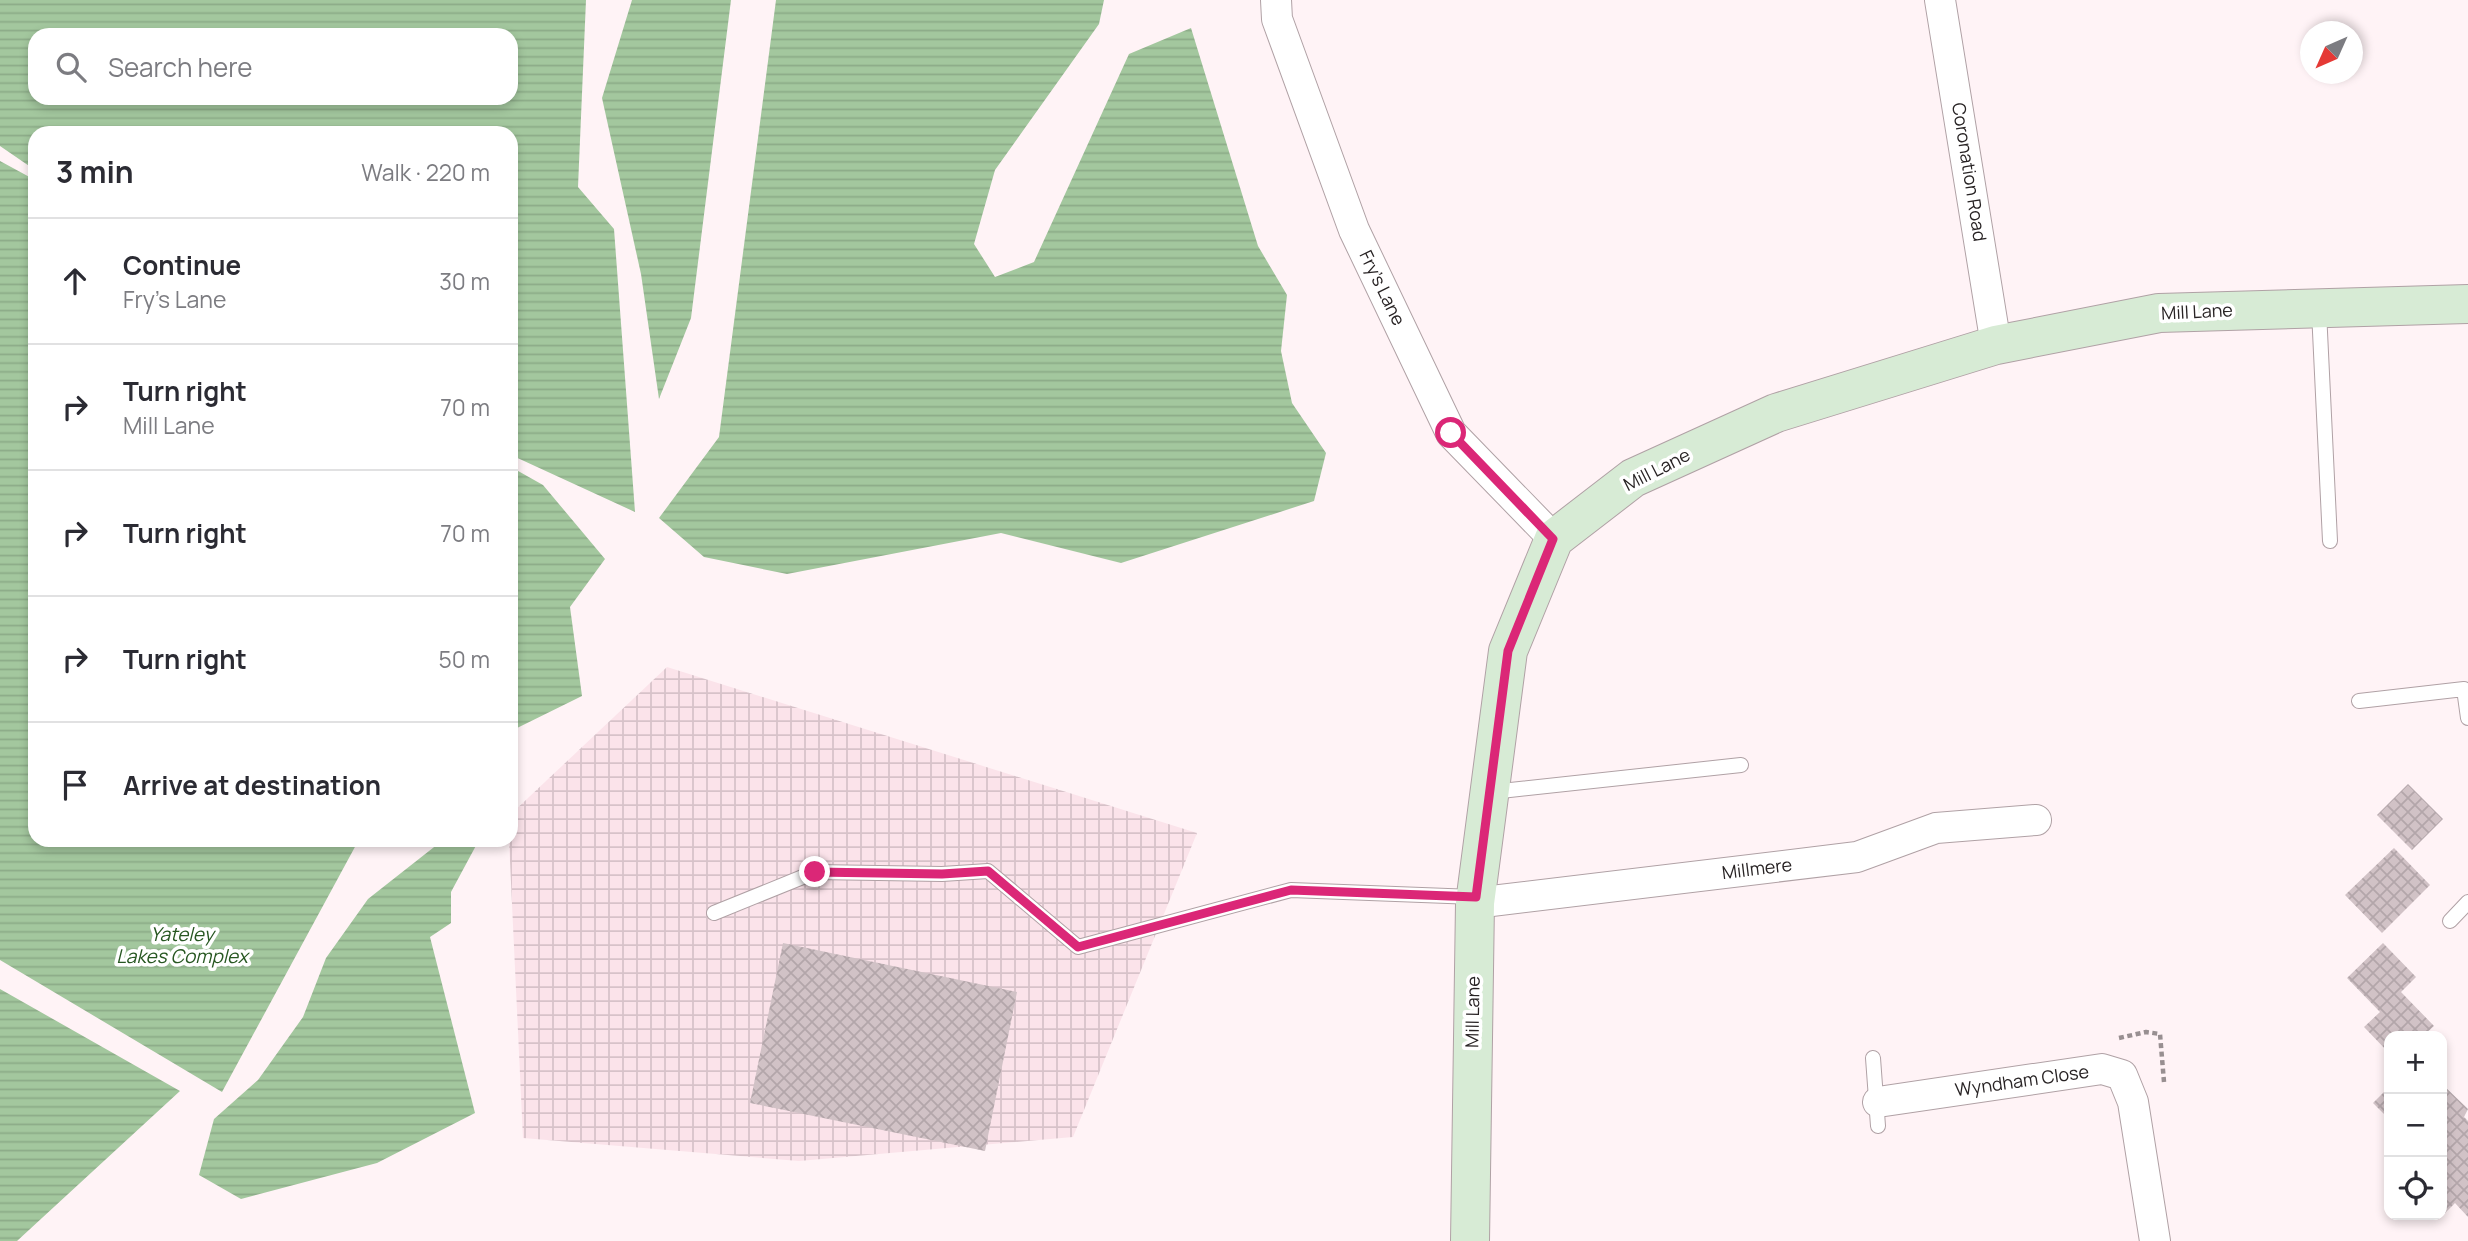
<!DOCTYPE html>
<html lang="en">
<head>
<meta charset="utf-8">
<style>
  body { margin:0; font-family:Manrope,sans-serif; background:#f2f2f3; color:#2b2b33 }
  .controls { position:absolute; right:21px; bottom:21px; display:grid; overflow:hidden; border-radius:14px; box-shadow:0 4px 10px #0003 }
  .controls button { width:63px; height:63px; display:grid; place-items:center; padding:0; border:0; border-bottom:2px solid #e1e1e2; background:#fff; color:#2b2b33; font:35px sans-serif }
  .compass { position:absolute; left:2300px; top:21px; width:63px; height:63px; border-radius:50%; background:#fff; box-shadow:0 4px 10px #0003; rotate:225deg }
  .stop { position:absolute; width:21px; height:21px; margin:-16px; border:5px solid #db2777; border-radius:50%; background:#fff }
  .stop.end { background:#db2777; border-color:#fff; box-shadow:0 2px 7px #0008 }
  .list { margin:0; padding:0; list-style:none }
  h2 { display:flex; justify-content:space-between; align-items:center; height:91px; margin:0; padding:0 28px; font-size:30px }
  h2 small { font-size:23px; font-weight:400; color:#7c7c81 }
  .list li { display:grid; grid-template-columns:46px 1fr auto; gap:21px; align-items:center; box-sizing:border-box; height:126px; padding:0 28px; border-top:2px solid #e1e1e2 }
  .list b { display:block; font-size:26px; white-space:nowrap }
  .list p { margin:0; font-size:23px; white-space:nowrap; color:#7c7c81 }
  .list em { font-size:23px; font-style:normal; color:#7c7c81 }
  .icon { flex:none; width:38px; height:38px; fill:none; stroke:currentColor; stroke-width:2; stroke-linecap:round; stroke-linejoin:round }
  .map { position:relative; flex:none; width:2468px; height:1241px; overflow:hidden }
  .search { position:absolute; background:#fff; box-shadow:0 4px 10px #0003; left:28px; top:28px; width:490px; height:77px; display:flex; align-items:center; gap:18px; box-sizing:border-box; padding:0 24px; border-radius:21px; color:#7c7c81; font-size:26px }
  .panel { position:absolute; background:#fff; box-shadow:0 4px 10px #0003; left:28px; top:126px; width:490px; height:721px; border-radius:21px }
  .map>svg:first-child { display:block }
  .industrial { fill:url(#industrial-grid) }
  .water { fill:url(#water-rules); fill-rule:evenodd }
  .building { fill:url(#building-cross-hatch) }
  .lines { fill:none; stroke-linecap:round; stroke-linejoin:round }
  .lane-casing { stroke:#b0a1a5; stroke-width:16 }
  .street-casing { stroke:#b0a1a5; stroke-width:32 }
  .secondary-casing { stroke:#b0a1a5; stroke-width:40 }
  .path { stroke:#988f91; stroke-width:4.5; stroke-dasharray:5 3.5; stroke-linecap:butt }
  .lane { stroke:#fff; stroke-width:14 }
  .street { stroke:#fff; stroke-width:30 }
  .secondary { stroke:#d7ebd5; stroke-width:38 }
  .route { stroke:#db2777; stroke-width:9 }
  .labels { text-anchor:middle; stroke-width:7; stroke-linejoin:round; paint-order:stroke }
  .street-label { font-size:18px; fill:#282324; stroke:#fff }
  .water-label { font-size:19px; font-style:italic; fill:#275721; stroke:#fff }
</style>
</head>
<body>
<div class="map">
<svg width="2468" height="1241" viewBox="0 0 2468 1241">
  <defs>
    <pattern id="industrial-grid" width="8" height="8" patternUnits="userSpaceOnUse" patternTransform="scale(1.75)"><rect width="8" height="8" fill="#fbe3ea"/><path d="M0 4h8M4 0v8" fill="none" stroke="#d7c2c9"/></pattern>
    <pattern id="water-rules" width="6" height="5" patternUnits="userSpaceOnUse" patternTransform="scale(1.75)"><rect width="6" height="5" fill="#a3c79e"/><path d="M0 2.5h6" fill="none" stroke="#8cab88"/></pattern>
    <pattern id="building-cross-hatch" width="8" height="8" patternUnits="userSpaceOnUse" patternTransform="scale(1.75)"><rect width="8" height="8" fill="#d1c2c6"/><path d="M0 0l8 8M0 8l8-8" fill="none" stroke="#b3a6aa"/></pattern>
  </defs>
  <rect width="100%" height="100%" fill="#fff3f6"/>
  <path class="industrial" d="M667,667L1197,833L1073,1137L799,1161L523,1138L509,840L511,814Z"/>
  <path class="water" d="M0,0H586L578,187L614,229L635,512L511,455V133H35V170L0,146ZM35,35H511V98H35Z
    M632,0H731L691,318L659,399L641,274L602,98Z
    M776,0H1104L1099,24L995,170L974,244L995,277L1034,262L1129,54L1191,28L1258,246L1287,295L1281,351L1292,403L1326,453L1314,501L1121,563L1001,533L787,574L704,557L659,518L719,437Z
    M0,161L35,180V840H362L356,845L222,1092L0,960Z
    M511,467L543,485L605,559L570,607L582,696L511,731Z
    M443,840H479L451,892V923L430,937L475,1113L377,1163L241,1199L199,1175L214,1119L258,1080L303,1017L326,958L368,899Z
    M0,989L180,1091L17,1241H0Z"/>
  <path class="building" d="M2408,784L2443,819L2412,850L2377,815Z
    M2394,848L2430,885L2382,933L2345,895Z
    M783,943L1017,992L985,1151L750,1103Z
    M2383,943L2416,977L2401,992L2434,1026L2423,1036H2389V1053L2364,1027L2380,1012L2347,978Z
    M2442,1084L2468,1109L2464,1117L2468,1121V1217L2455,1203L2445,1213L2442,1209Z
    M2389,1087V1119L2373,1103Z"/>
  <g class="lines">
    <defs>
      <path id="lane" d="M2319,311L2330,541
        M2359,701L2464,689L2468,718
        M1492,792L1741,765
        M714,913L815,872L942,874L988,871L1078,947L1291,890L1474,897
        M2450,921L2468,902
        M1873,1058L1878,1126"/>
      <path id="street" d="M1276,0L1277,19L1354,230L1451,433L1554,539
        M1940,0L1996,345
        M1475,903L1857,857L1936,828L2036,820
        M1878,1102L2102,1069L2122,1075L2133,1102L2155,1241"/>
      <path id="secondary" d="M1470,1241L1475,903L1508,651L1554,539L1633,478L1776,413L1996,345L2159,313L2468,304"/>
    </defs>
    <use href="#lane" class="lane-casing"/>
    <use href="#street" class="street-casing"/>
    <use href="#secondary" class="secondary-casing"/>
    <path class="path" d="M2119,1038L2146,1032L2160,1034L2164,1082"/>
    <use href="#lane" class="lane"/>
    <use href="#street" class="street"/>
    <use href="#secondary" class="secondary"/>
  </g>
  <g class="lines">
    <path class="route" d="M815,872L942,874L988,871L1078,947L1291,890L1476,897L1508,651L1553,539L1451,433"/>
  </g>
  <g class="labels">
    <g class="street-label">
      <text transform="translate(1969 172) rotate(81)" y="6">Coronation Road</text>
      <text transform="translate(1382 288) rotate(64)" y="6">Fry's Lane</text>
      <text transform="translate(2197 312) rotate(-3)" y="6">Mill Lane</text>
      <text transform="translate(1657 470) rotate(-27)" y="6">Mill Lane</text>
      <text transform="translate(1757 869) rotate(-7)" y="6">Millmere</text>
      <text transform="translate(1473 1012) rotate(-89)" y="6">Mill Lane</text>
      <text transform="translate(2022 1081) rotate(-8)" y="6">Wyndham Close</text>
    </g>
    <g class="water-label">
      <text x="182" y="941">Yateley<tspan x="182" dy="22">Lakes Complex</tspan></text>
    </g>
  </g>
</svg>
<div class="controls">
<button>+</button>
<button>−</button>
<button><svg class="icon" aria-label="locate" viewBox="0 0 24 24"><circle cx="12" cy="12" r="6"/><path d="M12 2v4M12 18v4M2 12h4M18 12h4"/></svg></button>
</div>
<svg class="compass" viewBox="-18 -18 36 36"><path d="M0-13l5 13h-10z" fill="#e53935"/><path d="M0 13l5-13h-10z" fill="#7c7c81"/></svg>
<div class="stop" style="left:1451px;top:433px"></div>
<div class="stop end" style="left:815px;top:872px"></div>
<div class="search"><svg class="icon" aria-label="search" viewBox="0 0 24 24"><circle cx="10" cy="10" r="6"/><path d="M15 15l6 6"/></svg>Search here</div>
<section class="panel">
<h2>3 min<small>Walk · 220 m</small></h2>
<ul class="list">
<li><svg class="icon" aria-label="ahead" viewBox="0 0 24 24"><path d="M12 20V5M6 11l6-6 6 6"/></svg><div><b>Continue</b><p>Fry's Lane</p></div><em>30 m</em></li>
<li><svg class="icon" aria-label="right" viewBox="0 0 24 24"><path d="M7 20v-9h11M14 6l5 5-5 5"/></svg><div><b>Turn right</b><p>Mill Lane</p></div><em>70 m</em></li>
<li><svg class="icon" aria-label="right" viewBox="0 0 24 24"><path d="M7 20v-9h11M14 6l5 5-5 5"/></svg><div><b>Turn right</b></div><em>70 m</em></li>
<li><svg class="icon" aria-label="right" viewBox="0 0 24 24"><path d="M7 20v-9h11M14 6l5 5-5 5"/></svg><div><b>Turn right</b></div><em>50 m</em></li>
<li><svg class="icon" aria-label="arrive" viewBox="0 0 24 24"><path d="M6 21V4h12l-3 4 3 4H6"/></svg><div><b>Arrive at destination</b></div></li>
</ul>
</section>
</div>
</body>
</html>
